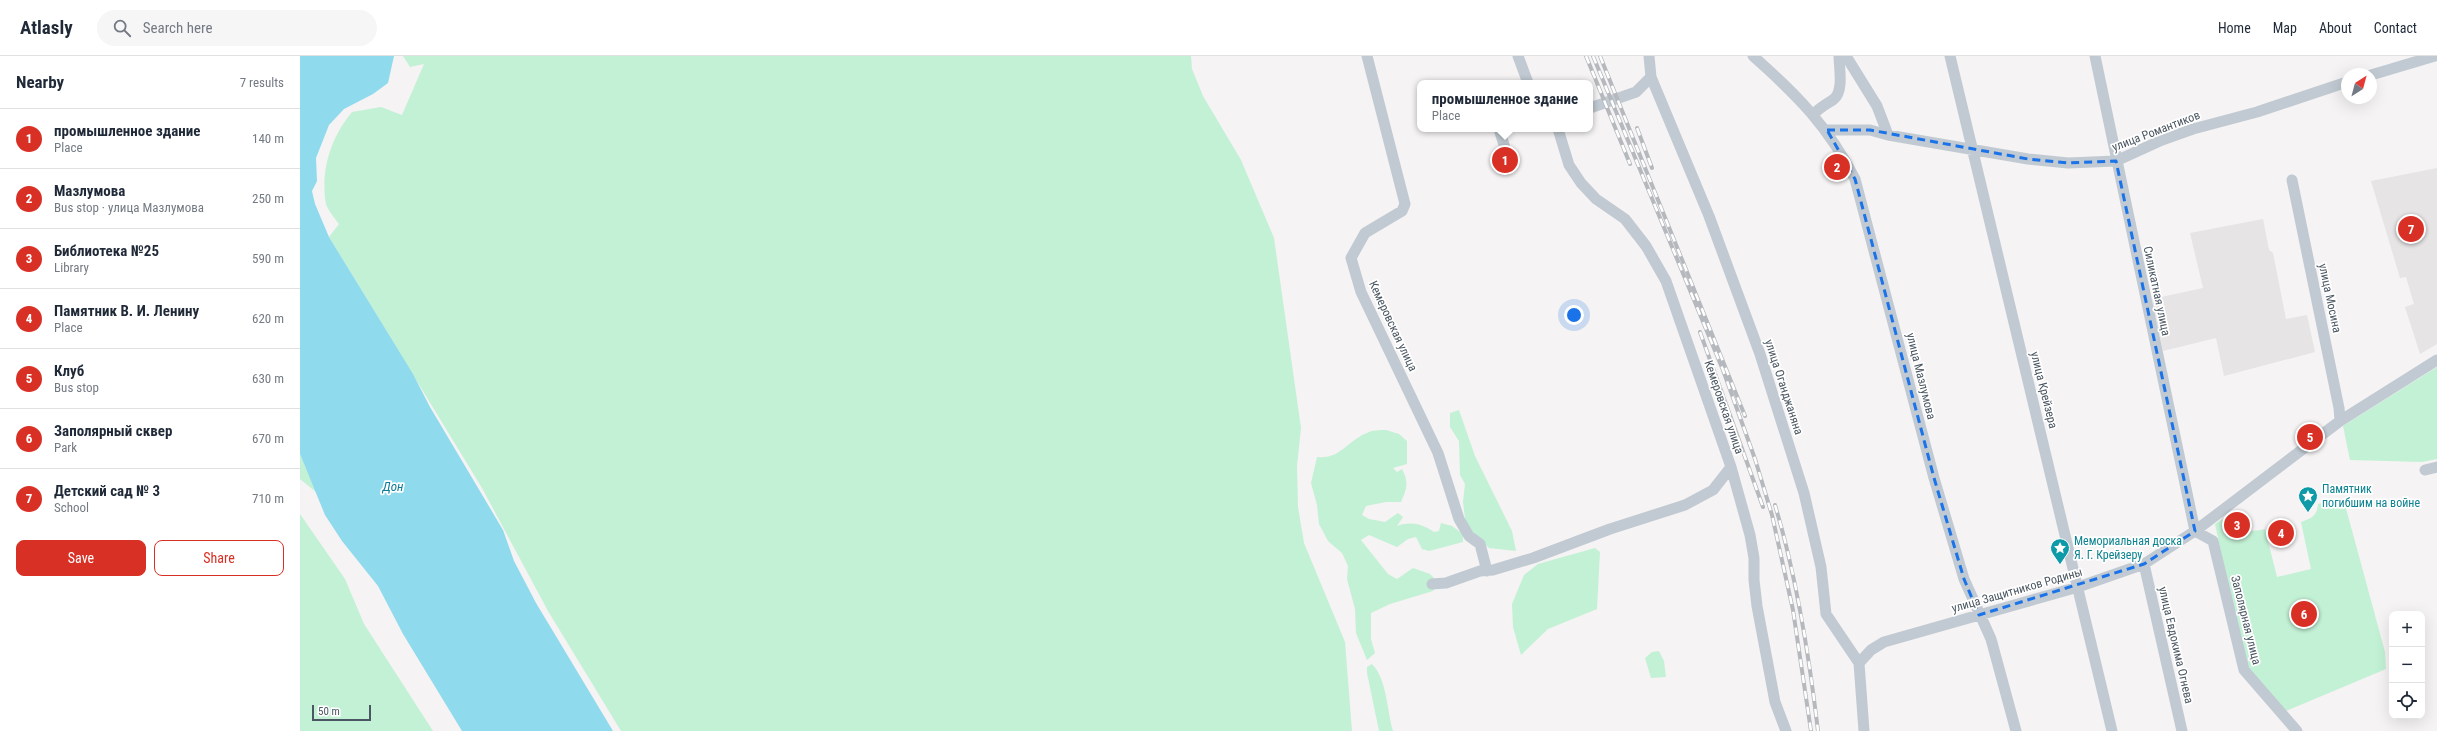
<!DOCTYPE html>
<html lang="en">
<head>
<meta charset="utf-8">
<style>
  body { margin:0; font-family:"Roboto Condensed",sans-serif; background:#f6f6f7; color:#1f2937 }
  .controls { position:absolute; right:12px; bottom:12px; display:grid; overflow:hidden; border-radius:8px; box-shadow:0 4px 16px #0002 }
  .controls button { width:36px; height:36px; display:grid; place-items:center; padding:0; border:0; border-bottom:1px solid #e0e1e3; background:#fff; color:#1f2937; font:20px sans-serif }
  .compass { position:absolute; left:2041px; top:12px; width:36px; height:36px; border-radius:50%; background:#fff; box-shadow:0 4px 16px #0002; rotate:36deg }
  .scale { position:absolute; left:12px; bottom:10px; width:59px; box-sizing:border-box; padding-left:4px; border:2px solid #4a5661; border-top:0; font-size:11px; line-height:14px; white-space:nowrap; color:#4a5661; -webkit-text-stroke:3px #fff; paint-order:stroke }
  .you { position:absolute; left:1274px; top:259px; width:14px; height:14px; margin:-10px; border:3px solid #fff; border-radius:50%; background:#1a73e8; box-shadow:0 0 0 6px #1a73e833 }
  .badge { display:grid; place-items:center; width:26px; height:26px; border-radius:50%; background:#d93025; color:#fff; font-size:13px; font-weight:700 }
  .pin { position:absolute; translate:-50% -50%; border:2px solid #fff; box-shadow:0 1px 4px #0006 }
  .popup { position:absolute; left:1117px; top:24px; width:176px; height:52px; box-sizing:border-box; display:grid; place-content:center; border-radius:8px; background:#fff; filter:drop-shadow(0 1px 3px #0005); font-size:13px; white-space:nowrap; color:#747a83 }
  .popup b { font-size:15px; color:#1f2937 }
  .popup::after { content:''; position:absolute; left:50%; top:100%; margin-left:-8px; border:8px solid transparent; border-top-color:#fff }
  .list { margin:0; padding:0; list-style:none }
  h2 { display:flex; justify-content:space-between; align-items:center; height:52px; margin:0; padding:0 16px; font-size:17px }
  h2 small { font-size:13px; font-weight:400; color:#747a83 }
  .list li { display:grid; grid-template-columns:26px 1fr auto; gap:12px; align-items:center; box-sizing:border-box; height:60px; padding:0 16px; border-top:1px solid #e0e1e3 }
  .list b { display:block; font-size:15px; white-space:nowrap }
  .list p { margin:0; font-size:13px; white-space:nowrap; color:#747a83 }
  .list em { font-size:13px; font-style:normal; color:#747a83 }
  .actions { display:flex; gap:8px; padding:12px 16px }
  .actions a { flex:1; padding:9px 0; border:1px solid #d93025; border-radius:8px; text-align:center; font-size:14px; color:#d93025 }
  .actions .main { background:#d93025; color:#fff }
  .icon { flex:none; width:22px; height:22px; fill:none; stroke:currentColor; stroke-width:2; stroke-linecap:round; stroke-linejoin:round }
  .map { position:relative; flex:none; width:2137px; height:675px; overflow:hidden }
  header { display:flex; align-items:center; gap:24px; box-sizing:border-box; height:56px; padding:0 20px; background:#fff; border-bottom:1px solid #e0e1e3 }
  header strong { font-size:19px }
  nav { display:flex; gap:22px; margin-inline-start:auto; font-size:14px }
  .search { width:280px; height:36px; background:#f6f6f7; display:flex; align-items:center; gap:10px; box-sizing:border-box; padding:0 14px; border-radius:22px; color:#747a83; font-size:15px }
  main { display:flex }
  aside { flex:1; background:#fff }
  .map>svg:first-child { display:block }
  .education { fill:#e6e4e5 }
  .green { fill:#c3f1d5 }
  .water { fill:#90daee }
  .lines { fill:none; stroke-linecap:round; stroke-linejoin:round }
  .minor { stroke:#c1cad2; stroke-width:11 }
  .rail-casing { stroke:#b5b8bd; stroke-width:4 }
  .rail { stroke:#fff; stroke-width:2.5; stroke-dasharray:8; stroke-linecap:butt }
  .marked { fill:none; stroke:#1a73e8; stroke-width:3; stroke-dasharray:8 5; stroke-linejoin:round }
  .labels { text-anchor:middle; stroke-width:3.5; stroke-linejoin:round; paint-order:stroke }
  .street-label { font-size:12px; fill:#4a5661; stroke:#fff }
  .culture-label { font-size:12px; fill:#0d838f; stroke:#fff; text-anchor:start }
  .water-label { font-size:13px; font-style:italic; fill:#0c7c9b; stroke:#fff }
</style>
</head>
<body>
<header>
<strong>Atlasly</strong>
<div class="search"><svg class="icon" aria-label="search" viewBox="0 0 24 24"><circle cx="10" cy="10" r="6"/><path d="M15 15l6 6"/></svg>Search here</div>
<nav><a>Home</a><a>Map</a><a>About</a><a>Contact</a></nav>
</header>
<main>
<aside>
<h2>Nearby<small>7 results</small></h2>
<ul class="list">
<li><span class="badge">1</span><div><b>промышленное здание</b><p>Place</p></div><em>140 m</em></li>
<li><span class="badge">2</span><div><b>Мазлумова</b><p>Bus stop · улица Мазлумова</p></div><em>250 m</em></li>
<li><span class="badge">3</span><div><b>Библиотека №25</b><p>Library</p></div><em>590 m</em></li>
<li><span class="badge">4</span><div><b>Памятник В. И. Ленину</b><p>Place</p></div><em>620 m</em></li>
<li><span class="badge">5</span><div><b>Клуб</b><p>Bus stop</p></div><em>630 m</em></li>
<li><span class="badge">6</span><div><b>Заполярный сквер</b><p>Park</p></div><em>670 m</em></li>
<li><span class="badge">7</span><div><b>Детский сад № 3</b><p>School</p></div><em>710 m</em></li>
</ul>
<div class="actions"><a class="main">Save</a><a>Share</a></div>
</aside>
<div class="map">
<svg width="2137" height="675" viewBox="0 0 2137 675">
  <rect width="100%" height="100%" fill="#f5f3f3"/>
  <path class="education" d="M2137,112V288L2120,298L2105,251L2114,248L2106,221L2100,222L2071,125Z
    M1963,163L1969,194L1973,197L1986,263L2007,259L2015,296L1924,320L1916,282L1863,295L1852,243L1903,232L1890,177Z"/>
  <path class="green" d="M103,0H891L892,13L903,40L941,104L974,182L1001,372L997,410L998,451L1004,487L1045,586L1052,675H321L248,555L182,432L29,181L39,168C35,163 28,154 26,148C20,115 31,81 52,56L81,51L102,59L124,8L110,11Z
    M2137,311V403L2122,406L2050,404L2043,370Z
    M1159,354L1175,400L1212,475L1216,495L1189,492L1166,470L1163,446L1165,428L1160,419L1159,385L1150,371V357Z
    M1086,374L1099,378L1107,385V408L1093,412L1097,416L1102,413C1109,426 1107,433 1101,446H1086L1066,450L1062,459L1069,463L1085,466L1098,457L1103,461L1097,470C1112,465 1122,468 1134,476L1139,475L1141,467L1152,470L1163,478V486L1129,495L1122,493L1116,481L1108,483L1097,491L1069,479L1061,484L1088,518L1097,523L1113,512L1130,518L1139,527L1133,535L1090,548L1071,557V583L1075,597L1067,604L1056,577L1055,553L1047,523L1048,510L1042,497L1028,485L1019,468L1017,449L1011,427L1017,401C1040,404 1048,384 1067,377C1072,374 1080,374 1086,374Z
    M0,398L16,436L0,423Z
    M2040,442L2044,445L2085,596L2086,613L1986,655L1945,611L1915,468L1927,460L1931,477C1944,474 1953,476 1965,473L1977,521L2011,513L2001,466C2012,462 2017,460 2018,448Z
    M0,458L45,523L64,568L133,675H0Z
    M1295,492L1300,496L1297,553L1248,573L1221,599L1213,571L1212,548L1224,519L1238,508Z
    M1359,595L1364,605L1366,621L1351,622L1345,602L1352,596Z
    M1072,608C1087,623 1087,655 1093,675H1079L1067,617V611Z"/>
  <path class="water" d="M0,0H94L88,27L73,38L44,53L29,69L16,102L17,125L12,135L15,148L29,181L113,318L130,351L203,474L214,505L236,547L313,675H162L103,578L78,530L42,485L25,459L0,398Z"/>
  <g class="lines">
    <path class="minor" d="M1067,0L1105,148L1102,155L1065,177L1051,202L1061,236L1138,397L1159,463L1169,480L1180,488L1187,515
      M1218,0L1228,27
      M1349,0L1351,21L1409,160L1460,298L1504,437L1521,511L1526,558L1559,607L1564,675
      M1453,0C1497,39 1528,70 1555,123L1634,422L1664,523L1691,583L1716,675
      M1546,0L1577,50L1588,79
      M1650,0L1812,675
      M1795,0L1895,475L1913,485L1944,614L1997,675
      M2071,19L2135,0
      M1290,52L1336,36L1351,21
      M1514,58C1520,51 1527,48 1534,43C1544,34 1539,12 1539,0
      M1199,73L1206,95
      M1258,73L1269,109L1281,127L1296,143L1325,163L1346,190L1366,225L1431,411L1450,479L1454,502V524L1457,550L1475,646L1486,675
      M1527,74H1570L1588,79L1728,103L1768,107L1816,105L1862,84L1893,73L1957,56L2047,26
      M1992,124L2039,352L2040,365
      M2125,414L2137,411
      M1844,508L1882,675
      M1132,528L1146,527L1180,515L1193,514L1233,502L1310,473L1385,449L1413,434L1431,411
      M1559,607L1571,594L1584,586L1778,531L1844,508L1895,475L2040,365L2137,304"/>
    <defs>
      <path id="rail" d="M1286,0L1330,108
        M1293,0L1423,314L1455,403L1472,459L1493,554L1511,675
        M1300,0L1445,360
        M1337,72L1352,112
        M1400,276L1463,451
        M1475,449C1497,522 1509,599 1518,675"/>
    </defs>
    <use href="#rail" class="rail-casing"/>
    <use href="#rail" class="rail"/>
  </g>
  <path class="marked" d="M1527,74H1570L1728,103L1768,107L1816,105L1895,475L1844,508L1679,559L1664,523L1634,422L1555,123Z"/>
  <defs>
    <symbol id="sight-pin" viewBox="-11 -11 22 30"><path d="M0 17L-7.5 6A9.5 9.5 0 1 1 7.5 6Z" fill="#0f9aa8" stroke="#fff"/><path d="M0-6L1.8-2.2L6-1.7L2.9 1.2L3.7 5.4L0 3.3L-3.7 5.4L-2.9 1.2L-6-1.7L-1.8-2.2Z" fill="#fff"/></symbol>
  </defs>
  <g fill-rule="evenodd">
    <use href="#sight-pin" x="1997" y="429" width="22" height="30"/>
    <use href="#sight-pin" x="1749" y="481" width="22" height="30"/>
  </g>
  <g class="labels">
    <g class="street-label">
      <text transform="translate(1856 75) rotate(-21)" y="4">улица Романтиков</text>
      <text transform="translate(1857 235) rotate(78)" y="4">Силикатная улица</text>
      <text transform="translate(2030 242) rotate(78)" y="4">улица Мосина</text>
      <text transform="translate(1093 270) rotate(65)" y="4">Кемеровская улица</text>
      <text transform="translate(1621 320) rotate(76)" y="4">улица Мазлумова</text>
      <text transform="translate(1484 331) rotate(72)" y="4">улица Оганджаняна</text>
      <text transform="translate(1744 334) rotate(76)" y="4">улица Крейзера</text>
      <text transform="translate(1424 351) rotate(71)" y="4">Кемеровская улица</text>
      <text transform="translate(1717 534) rotate(-16)" y="4">улица Защитников Родины</text>
      <text transform="translate(1946 564) rotate(76)" y="4">Заполярная улица</text>
      <text transform="translate(1876 589) rotate(77)" y="4">улица Евдокима Огнева</text>
    </g>
    <g class="culture-label">
      <text x="2022" y="437">Памятник<tspan x="2022" dy="14">погибшим на войне</tspan></text>
      <text x="1774" y="489">Мемориальная доска<tspan x="1774" dy="14">Я. Г. Крейзеру</tspan></text>
    </g>
    <g class="water-label">
      <text x="93" y="435">Дон</text>
    </g>
  </g>
</svg>
<div class="controls">
<button>+</button>
<button>−</button>
<button><svg class="icon" aria-label="locate" viewBox="0 0 24 24"><circle cx="12" cy="12" r="6"/><path d="M12 2v4M12 18v4M2 12h4M18 12h4"/></svg></button>
</div>
<svg class="compass" viewBox="-18 -18 36 36"><path d="M0-13l5 13h-10z" fill="#e53935"/><path d="M0 13l5-13h-10z" fill="#747a83"/></svg>
<div class="scale">50 m</div>
<div class="you"></div>
<div class="pin badge" style="left:1205px;top:104px">1</div>
<div class="popup"><b>промышленное здание</b>Place</div>
<div class="pin badge" style="left:1537px;top:111px">2</div>
<div class="pin badge" style="left:1937px;top:469px">3</div>
<div class="pin badge" style="left:1981px;top:477px">4</div>
<div class="pin badge" style="left:2010px;top:381px">5</div>
<div class="pin badge" style="left:2004px;top:558px">6</div>
<div class="pin badge" style="left:2111px;top:173px">7</div>
</div>
</main>
</body>
</html>
